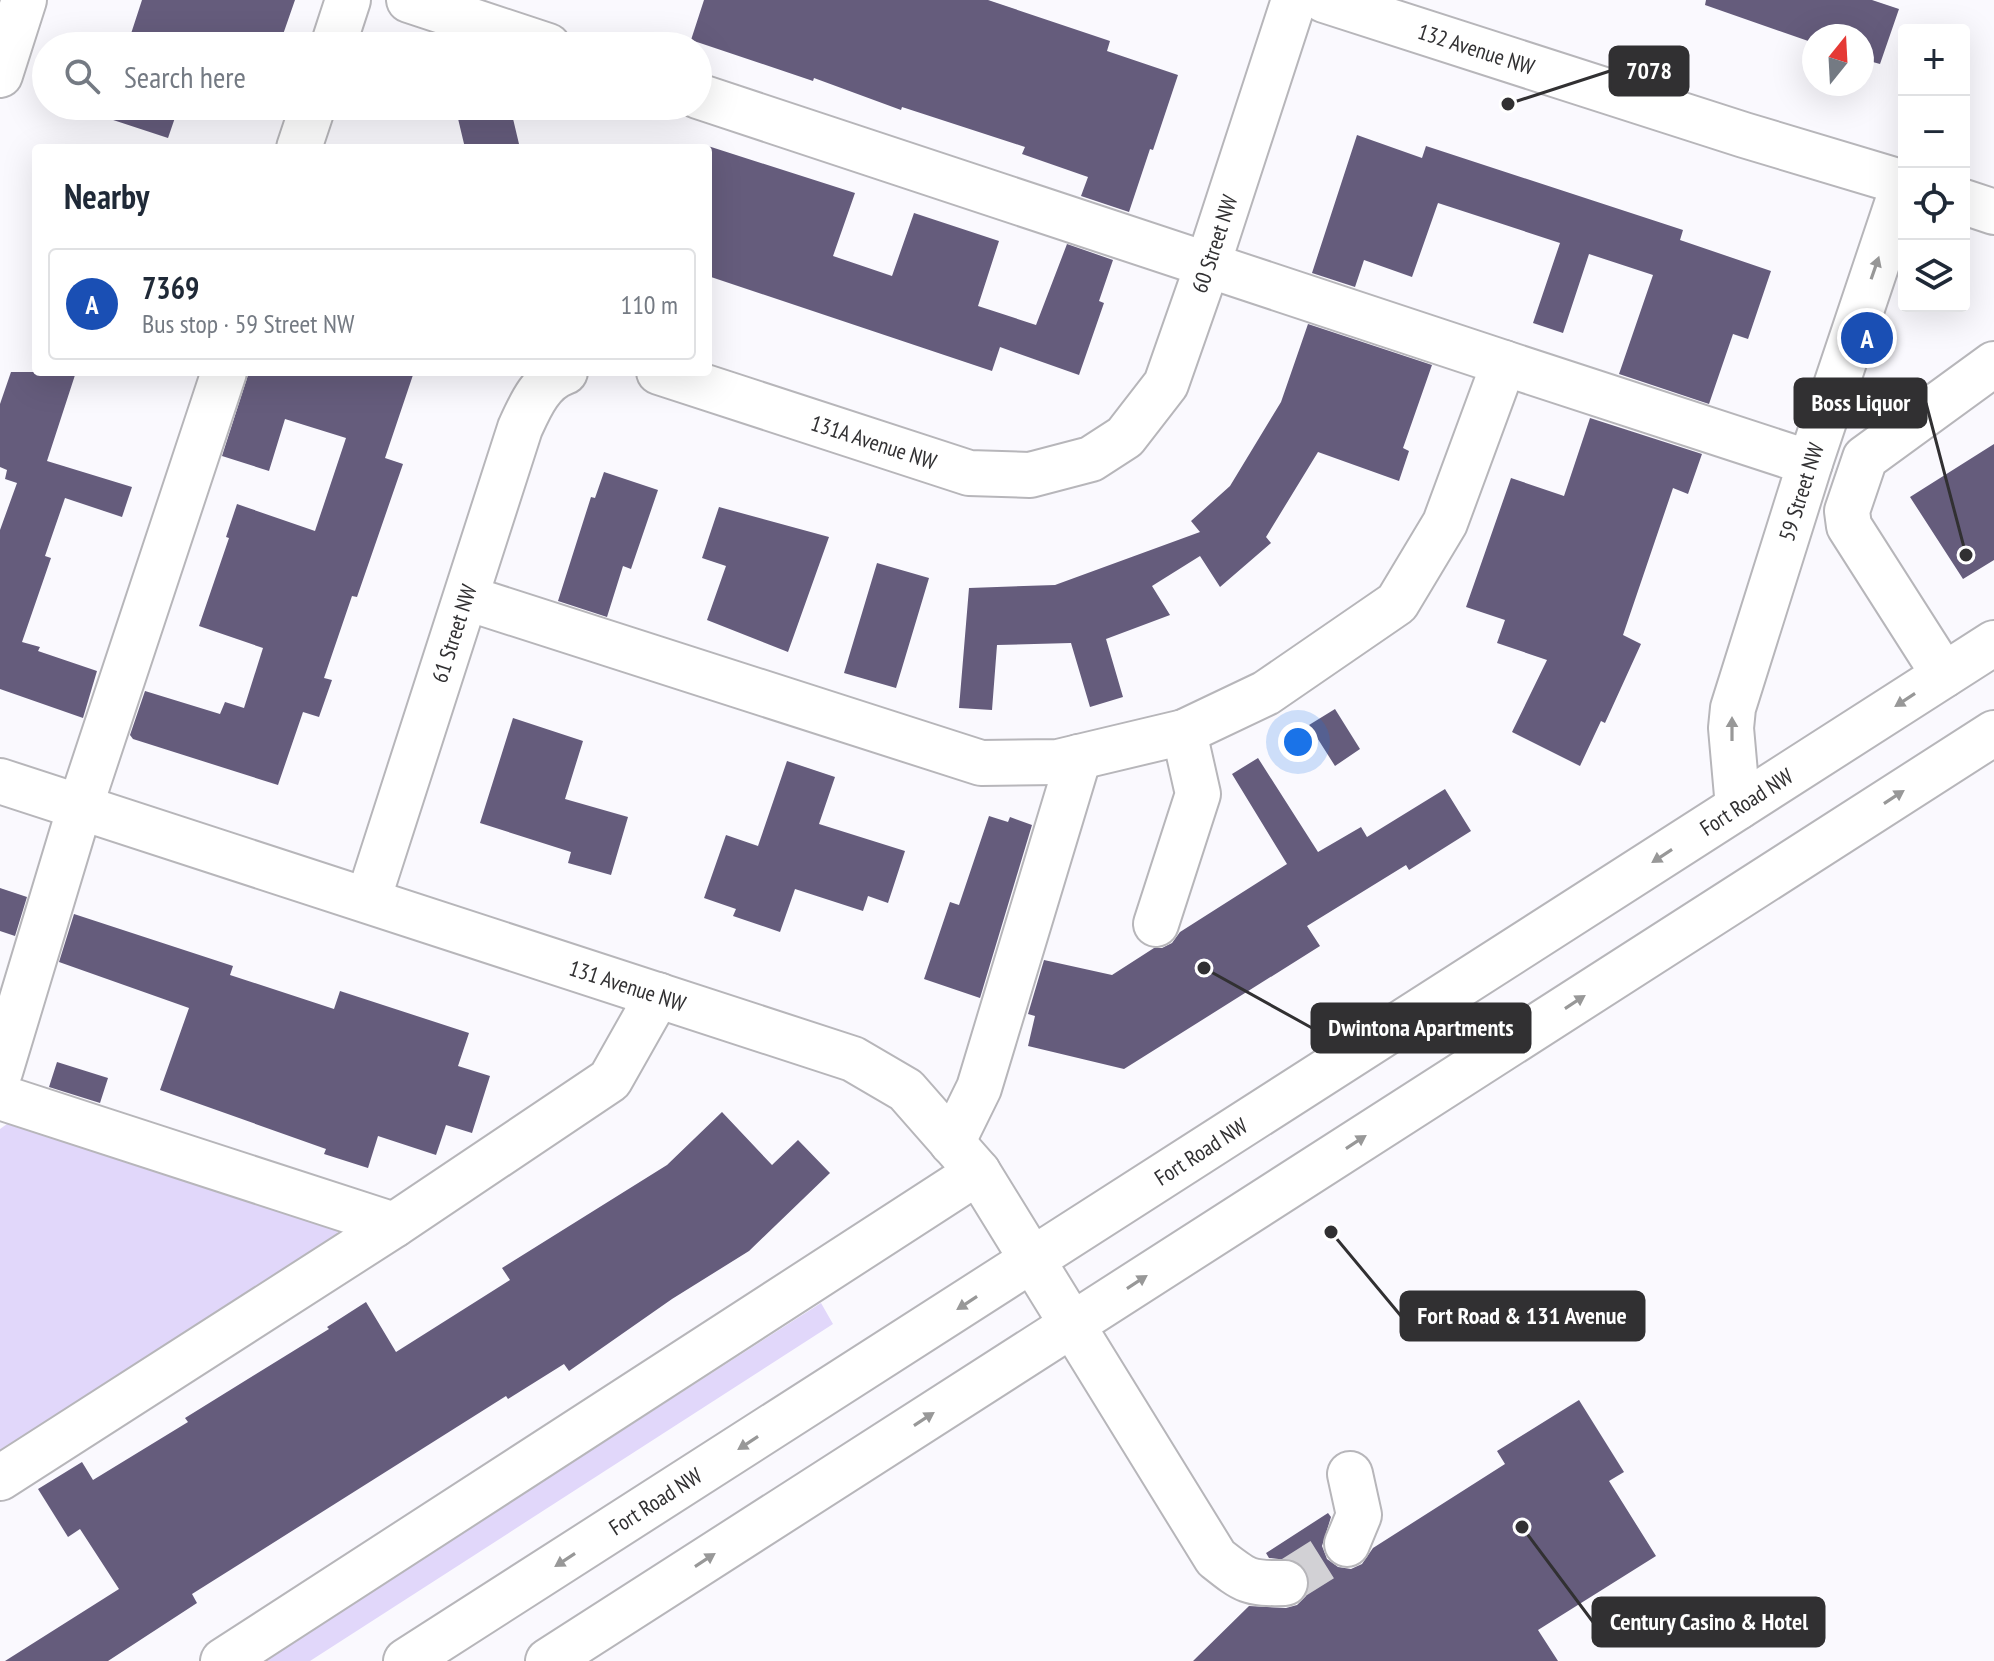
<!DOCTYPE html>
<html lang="en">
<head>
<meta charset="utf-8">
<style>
  body { margin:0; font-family:"PT Sans Narrow",sans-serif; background:#f6f6f7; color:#1f2937 }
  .controls { position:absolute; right:24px; top:24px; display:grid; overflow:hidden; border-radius:8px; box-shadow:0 8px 32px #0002 }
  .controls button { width:72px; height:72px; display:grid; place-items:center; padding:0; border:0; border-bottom:2px solid #e0e1e3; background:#fff; color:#1f2937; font:40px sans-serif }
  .compass { position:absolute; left:1802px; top:24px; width:72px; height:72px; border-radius:50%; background:#fff; box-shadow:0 8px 32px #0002; rotate:18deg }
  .you { position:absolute; left:1298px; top:742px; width:28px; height:28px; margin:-20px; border:6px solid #fff; border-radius:50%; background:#1a73e8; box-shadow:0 0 0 12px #1a73e833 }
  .badge { display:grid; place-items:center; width:52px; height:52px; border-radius:50%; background:#927218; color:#fff; font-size:26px; font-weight:700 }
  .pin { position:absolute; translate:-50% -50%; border:4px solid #fff; box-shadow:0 2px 8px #0006 }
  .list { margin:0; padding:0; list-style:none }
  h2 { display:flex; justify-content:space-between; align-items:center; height:104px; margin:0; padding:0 32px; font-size:34px }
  h2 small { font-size:26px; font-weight:400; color:#747a83 }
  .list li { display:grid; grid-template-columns:52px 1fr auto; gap:24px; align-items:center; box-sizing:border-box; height:112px; margin:0 16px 16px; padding:0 16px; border:2px solid #e0e1e3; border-radius:8px }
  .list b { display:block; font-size:30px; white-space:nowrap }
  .list p { margin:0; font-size:26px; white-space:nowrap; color:#747a83 }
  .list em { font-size:26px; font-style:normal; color:#747a83 }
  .icon { flex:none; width:44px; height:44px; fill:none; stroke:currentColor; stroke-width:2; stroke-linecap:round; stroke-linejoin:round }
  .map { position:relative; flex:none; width:1994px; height:1661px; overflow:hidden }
  .search { position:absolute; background:#fff; box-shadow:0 8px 32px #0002; left:32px; top:32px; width:680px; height:88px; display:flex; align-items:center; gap:20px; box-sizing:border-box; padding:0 28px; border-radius:44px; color:#747a83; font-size:30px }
  .panel { position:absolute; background:#fff; box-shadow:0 8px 32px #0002; left:32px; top:144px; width:680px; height:232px; border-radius:8px }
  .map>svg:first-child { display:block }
  .green { fill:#e1d7fa }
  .building { fill:#655c7c }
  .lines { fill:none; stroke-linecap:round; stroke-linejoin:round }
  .minor-tunnel { stroke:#d2d1d5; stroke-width:44; stroke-dasharray:44 22; stroke-linecap:butt }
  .minor-casing { stroke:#b7b6ba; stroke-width:48 }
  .major-casing { stroke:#b7b6ba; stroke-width:48 }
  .minor { stroke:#fff; stroke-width:44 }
  .major { stroke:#fff; stroke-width:44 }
  .oneway { fill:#989898 }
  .labels { text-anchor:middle; stroke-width:8; stroke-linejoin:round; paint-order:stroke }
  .street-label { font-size:22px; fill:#313032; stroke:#fff }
  .leader { fill:none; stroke:#313032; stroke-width:3 }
  .callout-dot { fill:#313032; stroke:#fff; stroke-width:3 }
  .callout { fill:#313032; stroke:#313032; stroke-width:3 }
  .callout-label { font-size:24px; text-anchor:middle; font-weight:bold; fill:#fff }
</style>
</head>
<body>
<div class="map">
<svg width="1994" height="1661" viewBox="0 0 1994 1661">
  <rect width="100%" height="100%" fill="#faf9fe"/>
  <path class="green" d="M31,1122L334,1226L341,1238L0,1459V1129L7,1124Z
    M821,1303L833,1324L310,1661H263Z"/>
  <path class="building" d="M142,0H295L279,46H212L199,42L198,46H127Z
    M704,0H988L1110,41L1107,51L1178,75L1153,150L1150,149L1129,212L1081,196L1088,177L1022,154L1025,147L902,107L901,110L814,78L813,81L691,40Z
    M1706,0H1872L1899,9L1880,64L1862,59V36H1814V43L1705,5Z
    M107,106H179L168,138L104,117Z
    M455,106H510L519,144L502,148H465Z
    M1357,135L1422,158L1426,146L1683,230L1680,240L1771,271L1748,339L1733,334L1709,404L1619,374L1653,275L1589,254L1563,333L1533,323L1560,243L1481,217L1438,203L1412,277L1364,260L1355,287L1312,273Z
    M708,146L855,193L833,256L892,276L914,213L999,241L978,306L1036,325L1067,244L1113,260L1099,301L1104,303L1079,375L1000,347L992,371L708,276Z
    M1308,324L1432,365L1403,448L1409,451L1399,481L1318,452L1266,537L1271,543L1220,587L1200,556L1152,586L1170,615L1106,639L1123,697L1090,707L1071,643L997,645L992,710L959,708L969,588L1055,585L1200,532L1191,521L1230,486L1281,402Z
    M11,372H76L47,461L132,487L122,517L65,498L45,556L51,558L22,642L40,647L38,651L97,671L83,718L0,689V530L17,483L5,479L7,470L0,467V404Z
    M249,372H414L385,458L403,464L357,597L352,596L324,678L332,680L319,717L303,712L278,785L133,739L130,735L145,691L220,714L225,702L244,708L263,648L199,626L229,538L226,537L237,504L315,531L346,438L285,419L269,471L222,456Z
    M1590,418L1702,454L1688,494L1673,488L1623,635L1641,644L1605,723L1601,721L1580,766L1512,732L1547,660L1497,643L1505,620L1466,607L1511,478L1564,496Z
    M1994,444V560L1963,579L1910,497Z
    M604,472L658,490L631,569L623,566L607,617L558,601L591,497L595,498Z
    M719,507L829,537L788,652L707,620L726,566L702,558Z
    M877,563L929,578L896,688L844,673Z
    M1335,709L1360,749L1335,766L1309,725Z
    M513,718L583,741L565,799L628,817L611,875L568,863L571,852L480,823Z
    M1258,758L1318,852L1361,827L1367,837L1445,789L1471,831L1409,870L1406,865L1307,926L1320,946L1124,1069L1028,1046L1035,1016L1028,1014L1044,960L1112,975L1154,948H1162L1172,943L1180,932L1287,864L1232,774Z
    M787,761L835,777L819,824L905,851L888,903L868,896L863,911L795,889L780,932L733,916L736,909L704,898L726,835L758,846Z
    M989,816L1008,822L1010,817L1032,825L980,998L924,979L950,902L959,905Z
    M0,888L27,897L15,936L0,931Z
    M74,914L233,966L230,975L334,1009L340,991L469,1033L458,1066L490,1076L472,1133L446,1125L436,1155L378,1136L368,1168L324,1154L326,1149L160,1090L189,1008L59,962Z
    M57,1062L108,1078L100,1103L49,1087Z
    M722,1112L772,1165L798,1140L830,1173L749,1251L672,1299L569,1371L564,1364L508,1399L506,1396L192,1594L197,1603L108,1661H5L119,1589L80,1529L68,1537L38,1489L82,1462L93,1480L188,1422L185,1418L329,1329L327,1327L366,1302L396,1352L510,1280L502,1268L667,1165Z
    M1579,1400L1624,1472L1609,1481L1656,1556L1538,1630L1558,1661H1193L1249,1606L1286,1608L1297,1605L1306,1596L1310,1582L1306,1570L1296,1561L1269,1558L1266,1553L1328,1513L1331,1517L1322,1546L1327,1559L1338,1567L1351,1569L1362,1564L1373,1548L1505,1464L1497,1451Z"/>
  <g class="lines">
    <path class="minor-tunnel" d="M1285,1583L1347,1544"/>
    <defs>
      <g id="minor">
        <path d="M409,0L548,46"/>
        <path id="s1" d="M1324,0L1744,135L1904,183"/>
        <path d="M333,46L348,0"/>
        <path d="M0,75L24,0"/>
        <path d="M299,148L313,106"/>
        <path d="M1964,202L1994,212"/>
        <path d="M1504,363L1810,463"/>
        <path id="s2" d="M659,372L969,473L1030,475L1091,459L1125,437L1166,384L1208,264L1294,0"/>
        <path d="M467,598L981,763L1058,762L1184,732L1266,693L1397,603L1445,523L1504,363L698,96"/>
        <path d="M1944,675L1849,526L1847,511L1865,458L1994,364"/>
        <path id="s3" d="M0,781L853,1059L906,1090L978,1172L1216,1558C1245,1581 1248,1584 1285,1583"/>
        <path id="s4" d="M1738,807L1731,728L1733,708L1810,463L1904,183"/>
        <path id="s5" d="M368,900L520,428C530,406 541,380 565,372"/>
        <path d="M1156,924L1198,794L1184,732"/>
        <path d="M0,1072L80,807L224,372"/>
        <path d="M0,1097L394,1225"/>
        <path d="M952,1143L979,1088L1079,757"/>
        <path d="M0,1478L394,1225L610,1080L658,995"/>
        <path d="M1347,1544L1359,1515L1350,1474"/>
        <path d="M223,1661L978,1172"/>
      </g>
      <g id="major">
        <path id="s6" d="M406,1661L1994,643"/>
        <path d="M548,1661L1994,733"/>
      </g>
    </defs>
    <use href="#minor" class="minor-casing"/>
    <use href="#major" class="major-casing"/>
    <use href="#minor" class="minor"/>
    <use href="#major" class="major"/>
  </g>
  <defs><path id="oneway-solid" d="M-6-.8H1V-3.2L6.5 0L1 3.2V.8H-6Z" transform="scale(2)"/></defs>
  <g class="oneway">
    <use href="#oneway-solid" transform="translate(1875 268) rotate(-71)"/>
    <use href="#oneway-solid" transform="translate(1905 700) rotate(147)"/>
    <use href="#oneway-solid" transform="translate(1732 729) rotate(-90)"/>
    <use href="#oneway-solid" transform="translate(1894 797) rotate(-33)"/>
    <use href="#oneway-solid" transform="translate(1662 856) rotate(147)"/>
    <use href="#oneway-solid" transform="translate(1575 1002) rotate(-33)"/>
    <use href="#oneway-solid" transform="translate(1356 1142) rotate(-33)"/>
    <use href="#oneway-solid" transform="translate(1137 1282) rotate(-33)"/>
    <use href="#oneway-solid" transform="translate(967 1303) rotate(147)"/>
    <use href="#oneway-solid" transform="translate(924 1419) rotate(-33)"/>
    <use href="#oneway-solid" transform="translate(748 1443) rotate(147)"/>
    <use href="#oneway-solid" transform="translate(565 1560) rotate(147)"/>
    <use href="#oneway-solid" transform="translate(705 1560) rotate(-33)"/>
  </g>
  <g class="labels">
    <g class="street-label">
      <text dy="8" stroke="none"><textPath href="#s1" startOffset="160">132 Avenue NW</textPath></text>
      <text dy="8" stroke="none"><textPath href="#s2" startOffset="706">60 Street NW</textPath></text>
      <text dy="8" stroke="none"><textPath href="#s2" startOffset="226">131A Avenue NW</textPath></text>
      <text dy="8" stroke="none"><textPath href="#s4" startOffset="326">59 Street NW</textPath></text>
      <text dy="8" stroke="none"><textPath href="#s5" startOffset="280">61 Street NW</textPath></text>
      <text dy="8" stroke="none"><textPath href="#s6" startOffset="1592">Fort Road NW</textPath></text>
      <text dy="8" stroke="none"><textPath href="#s3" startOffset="660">131 Avenue NW</textPath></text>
      <text dy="8" stroke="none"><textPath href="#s6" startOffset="944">Fort Road NW</textPath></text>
      <text dy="8" stroke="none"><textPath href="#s6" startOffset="296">Fort Road NW</textPath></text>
    </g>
  </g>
  <path class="leader" d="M1508 104L1610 71M1966 555L1926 403M1204 968L1312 1028M1331 1232L1401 1316M1522 1527L1593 1622"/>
  <g class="callout-dot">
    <circle cx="1508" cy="104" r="8"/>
    <circle cx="1966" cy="555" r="8"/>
    <circle cx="1204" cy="968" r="8"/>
    <circle cx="1331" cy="1232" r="8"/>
    <circle cx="1522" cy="1527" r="8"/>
  </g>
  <g class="callout">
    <rect x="1610" y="47" width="78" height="48" rx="8"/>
    <rect x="1795" y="379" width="131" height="48" rx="8"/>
    <rect x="1312" y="1004" width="218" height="48" rx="8"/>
    <rect x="1401" y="1292" width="243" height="48" rx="8"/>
    <rect x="1593" y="1598" width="231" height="48" rx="8"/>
  </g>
  <g class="callout-label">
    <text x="1649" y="79">7078</text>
    <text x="1861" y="411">Boss Liquor</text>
    <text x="1421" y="1036">Dwintona Apartments</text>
    <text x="1522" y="1324">Fort Road &amp; 131 Avenue</text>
    <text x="1709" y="1630">Century Casino &amp; Hotel</text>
  </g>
</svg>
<div class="controls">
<button>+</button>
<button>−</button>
<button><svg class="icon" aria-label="locate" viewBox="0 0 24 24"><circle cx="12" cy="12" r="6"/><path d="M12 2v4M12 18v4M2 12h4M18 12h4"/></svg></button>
<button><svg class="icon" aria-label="layers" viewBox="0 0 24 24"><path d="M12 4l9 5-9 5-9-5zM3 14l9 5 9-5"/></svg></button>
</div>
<svg class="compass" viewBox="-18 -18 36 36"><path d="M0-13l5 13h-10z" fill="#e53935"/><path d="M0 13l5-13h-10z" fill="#747a83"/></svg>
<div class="you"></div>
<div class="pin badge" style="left:1867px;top:338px;background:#1a4fb4">A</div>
<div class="search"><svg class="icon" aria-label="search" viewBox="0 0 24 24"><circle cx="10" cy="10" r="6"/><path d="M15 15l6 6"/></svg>Search here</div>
<section class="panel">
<h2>Nearby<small></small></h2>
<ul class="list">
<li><span class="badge" style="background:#1a4fb4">A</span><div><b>7369</b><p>Bus stop · 59 Street NW</p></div><em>110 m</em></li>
</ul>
</section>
</div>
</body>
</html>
